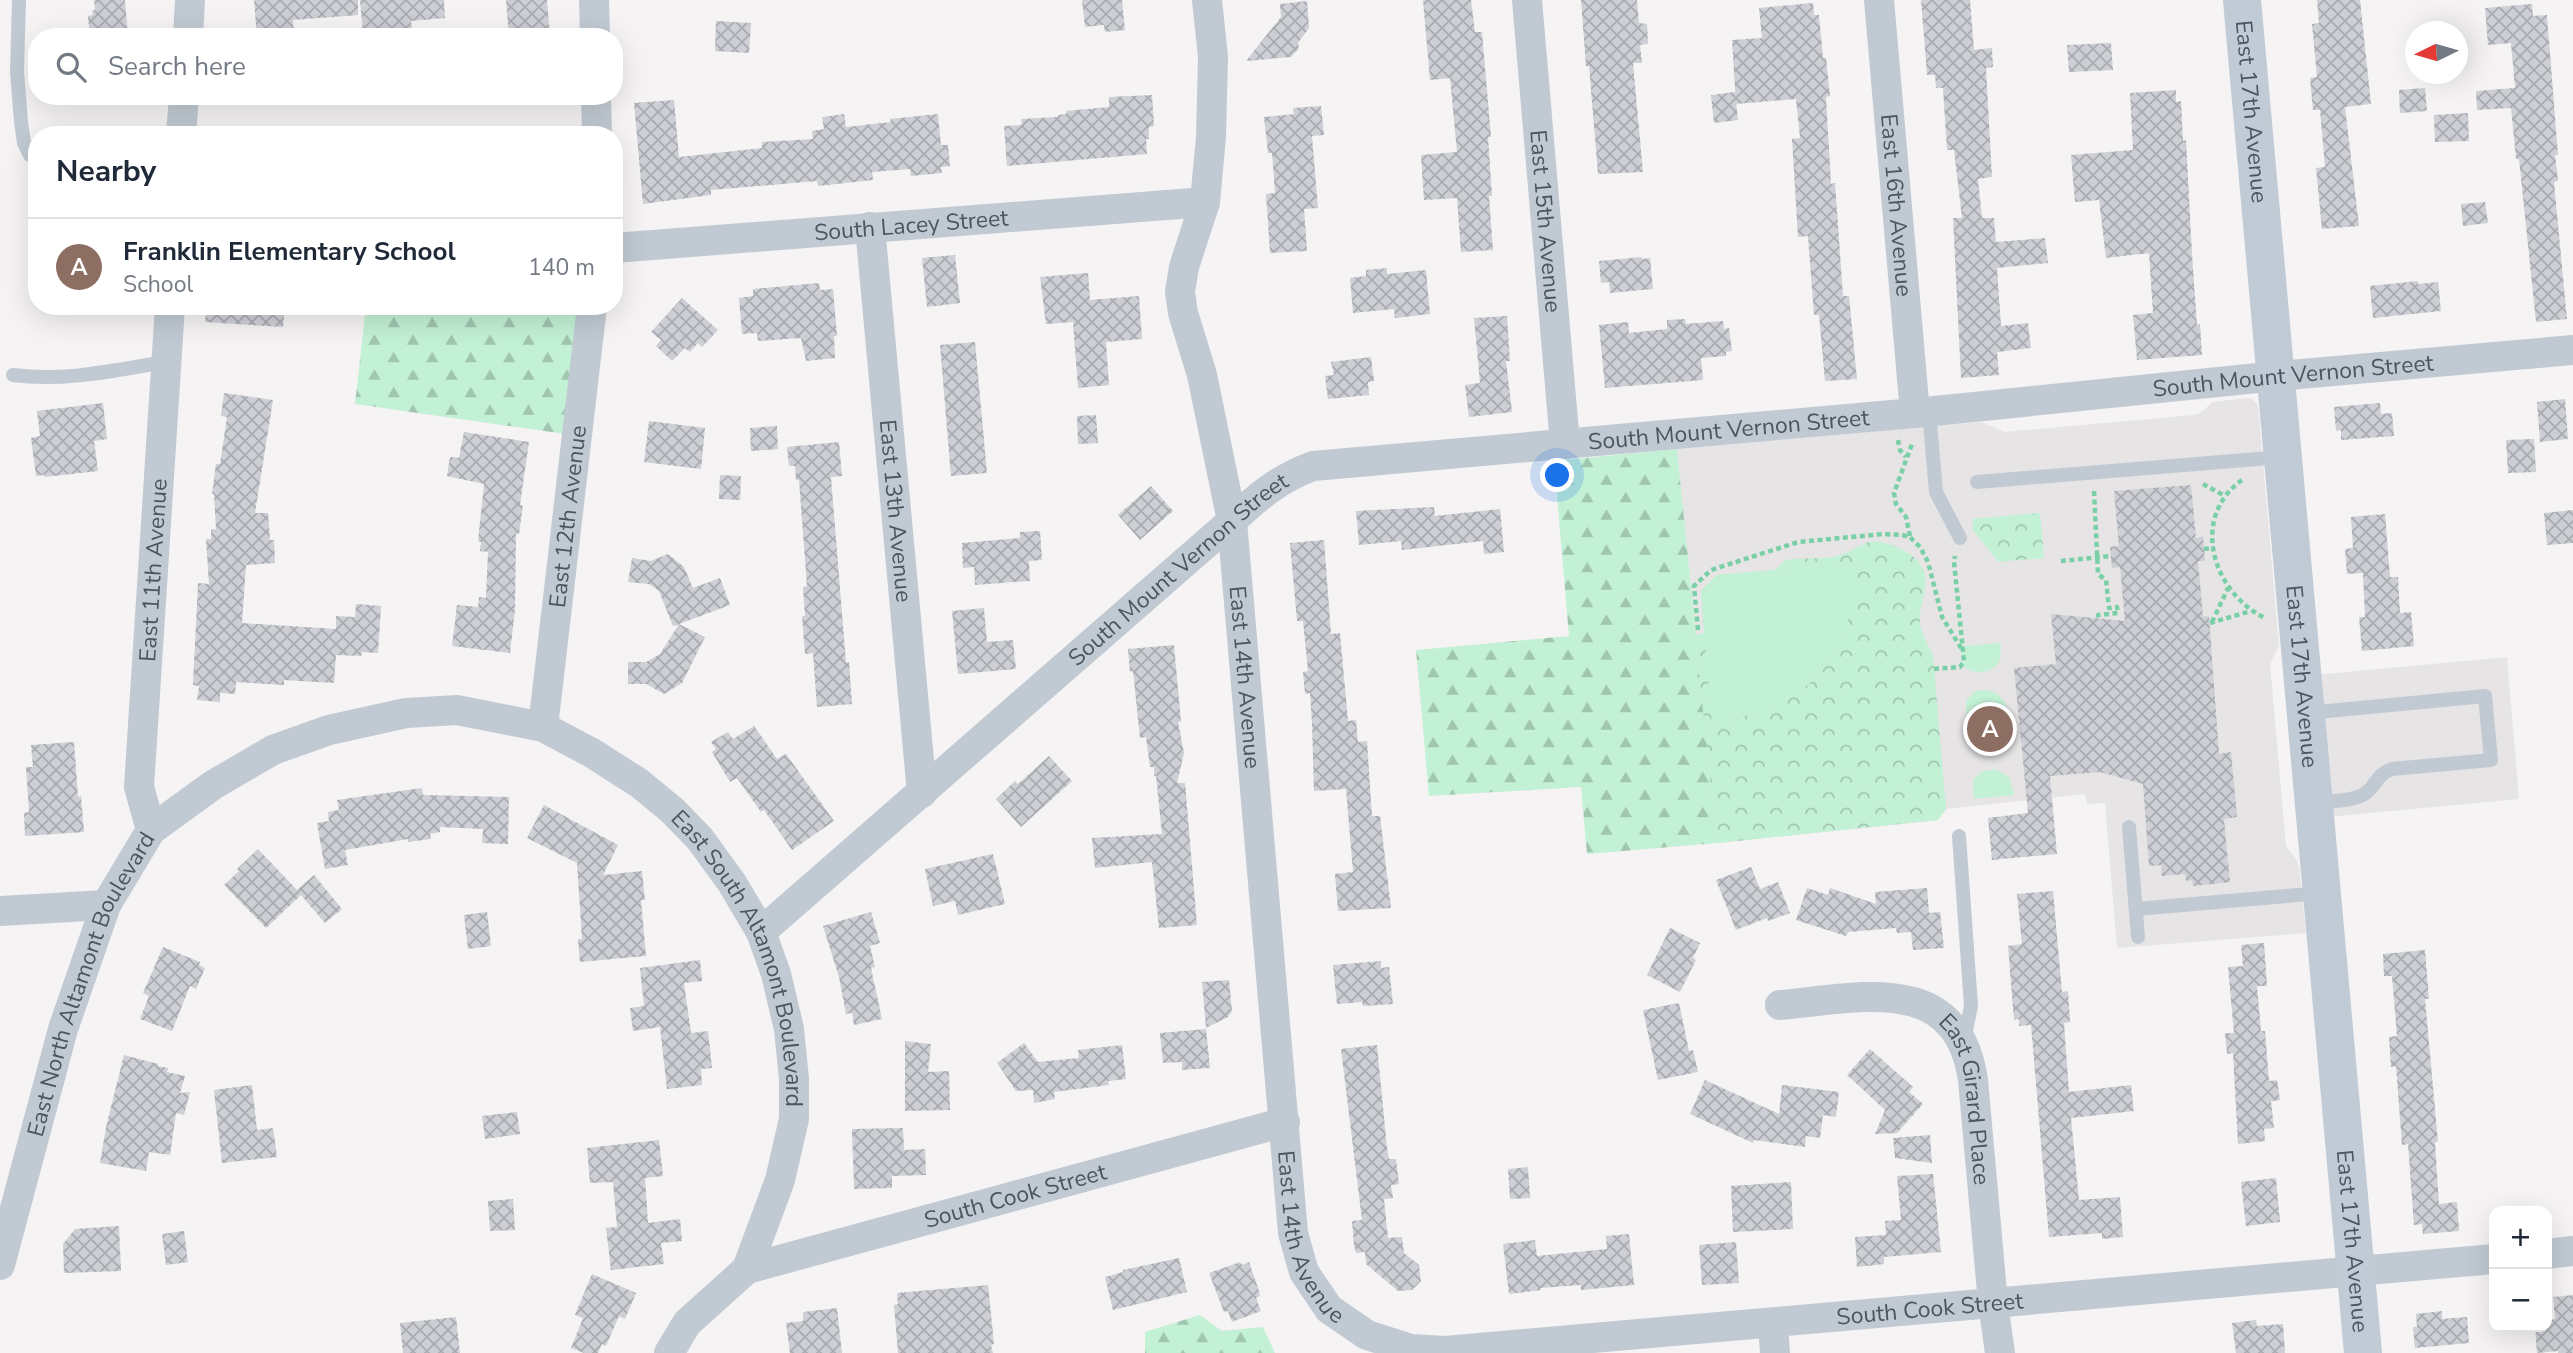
<!DOCTYPE html>
<html lang="en">
<head>
<meta charset="utf-8">
<style>
  body { margin:0; font-family:"Nunito Sans",sans-serif; background:#f6f6f7; color:#1f2937 }
  .controls { position:absolute; right:21px; bottom:21px; display:grid; overflow:hidden; border-radius:14px; box-shadow:0 7px 28px #0002 }
  .controls button { width:63px; height:63px; display:grid; place-items:center; padding:0; border:0; border-bottom:2px solid #e0e1e3; background:#fff; color:#1f2937; font:35px sans-serif }
  .compass { position:absolute; left:2405px; top:21px; width:63px; height:63px; border-radius:50%; background:#fff; box-shadow:0 7px 28px #0002; rotate:265deg }
  .you { position:absolute; left:1558px; top:476px; width:24px; height:24px; margin:-18px; border:5px solid #fff; border-radius:50%; background:#1a73e8; box-shadow:0 0 0 10px #1a73e833 }
  .badge { display:grid; place-items:center; width:46px; height:46px; border-radius:50%; background:#db2777; color:#fff; font-size:23px; font-weight:700 }
  .pin { position:absolute; translate:-50% -50%; border:4px solid #fff; box-shadow:0 2px 7px #0006 }
  .list { margin:0; padding:0; list-style:none }
  h2 { display:flex; justify-content:space-between; align-items:center; height:91px; margin:0; padding:0 28px; font-size:30px }
  h2 small { font-size:23px; font-weight:400; color:#747a83 }
  .list li { display:grid; grid-template-columns:46px 1fr auto; gap:21px; align-items:center; box-sizing:border-box; height:98px; padding:0 28px; border-top:2px solid #e0e1e3 }
  .list b { display:block; font-size:26px; white-space:nowrap }
  .list p { margin:0; font-size:23px; white-space:nowrap; color:#747a83 }
  .list em { font-size:23px; font-style:normal; color:#747a83 }
  .icon { flex:none; width:38px; height:38px; fill:none; stroke:currentColor; stroke-width:2; stroke-linecap:round; stroke-linejoin:round }
  .map { position:relative; flex:none; width:2573px; height:1353px; overflow:hidden }
  .search { position:absolute; background:#fff; box-shadow:0 7px 28px #0002; left:28px; top:28px; width:595px; height:77px; display:flex; align-items:center; gap:18px; box-sizing:border-box; padding:0 24px; border-radius:28px; color:#747a83; font-size:26px }
  .panel { position:absolute; background:#fff; box-shadow:0 7px 28px #0002; left:28px; top:126px; width:595px; height:189px; border-radius:28px }
  .map>svg:first-child { display:block }
  .education { fill:#e6e4e5 }
  .forest { fill:url(#forest-firs) }
  .park { fill:url(#park-crowns) }
  .pitch { fill:#c3f1d5 }
  .building { fill:url(#building-cross-hatch) }
  .lines { fill:none; stroke-linecap:round; stroke-linejoin:round }
  .path { stroke:#7ad0a6; stroke-width:4.5; stroke-dasharray:5 3.5; stroke-linecap:butt }
  .lane { stroke:#c1cad2; stroke-width:14 }
  .street { stroke:#c1cad2; stroke-width:30 }
  .secondary { stroke:#c1cbd6; stroke-width:38 }
  .labels { text-anchor:middle; stroke-width:5; stroke-linejoin:round; paint-order:stroke }
  .street-label { font-size:23px; fill:#4a5661; stroke:#fff }
</style>
</head>
<body>
<div class="map">
<svg width="2573" height="1353" viewBox="0 0 2573 1353">
  <defs>
    <pattern id="forest-firs" width="22" height="20" patternUnits="userSpaceOnUse" patternTransform="scale(1.75)"><rect width="22" height="20" fill="#c3f1d5"/><path d="M5 1l3.5 6h-7zM16 11l3.5 6h-7z" fill="#a0c6b0"/></pattern>
    <pattern id="park-crowns" width="20" height="18" patternUnits="userSpaceOnUse" patternTransform="scale(1.75)"><rect width="20" height="18" fill="#c3f1d5"/><path d="M2 6a3 3 0 1 1 6 0M12 15a3 3 0 1 1 6 0" fill="none" stroke="#a0c6b0"/></pattern>
    <pattern id="building-cross-hatch" width="8" height="8" patternUnits="userSpaceOnUse" patternTransform="scale(1.75)"><rect width="8" height="8" fill="#cdcfd5"/><path d="M0 0l8 8M0 8l8-8" fill="none" stroke="#a8abb0"/></pattern>
  </defs>
  <rect width="100%" height="100%" fill="#f5f3f3"/>
  <path class="education" d="M2247,398L2252,399L2258,405L2279,646L2270,664L2286,846L2297,861L2299,867L2306,933L2117,948L2105,803L2087,804L2085,794L1946,809L1938,820L1717,843L1677,449L1982,422L2004,432L2194,415L2200,413L2213,402Z
    M2507,657L2519,799L2328,817L2315,675Z"/>
  <path class="forest" d="M366,306H579L565,434L355,404Z
    M1677,449L1717,843L1587,854L1581,787L1429,796L1416,650L1569,636L1554,461Z
    M1200,1315L1222,1331L1263,1327L1275,1353H1145V1332Z"/>
  <path class="park" d="M2040,513L2044,558L1998,562L1973,530L1972,519Z
    M1874,541C1892,543 1922,554 1925,576C1928,591 1918,608 1920,624C1922,635 1928,645 1933,655L1946,809L1938,820L1717,843L1695,635L1704,633L1701,591L1717,575L1776,570L1785,560C1802,557 1820,560 1837,556C1850,553 1860,543 1874,541Z"/>
  <path class="pitch" d="M1858,563C1850,666 1811,703 1712,725L1701,591L1717,575Z
    M2001,643L2000,660C1991,674 1977,676 1963,666L1961,646Z
    M1980,690C1998,690 2007,699 2008,717L1967,720L1966,701L1974,692Z
    M2008,722C2010,741 2000,753 1982,752L1970,745L1968,725Z
    M1996,769L2009,777L2014,795L1974,799L1973,780L1983,771Z"/>
  <path class="building" d="M94,0H125L128,37H90L88,16L93,15L92,11L95,10Z
    M254,0H358V15L293,20L294,36L257,37Z
    M360,0H444L445,18L411,21L412,28L363,33Z
    M506,0H547L550,37H509Z
    M1082,0H1122L1125,30L1105,32L1104,25L1085,27Z
    M1423,0H1471L1475,32H1482L1491,137H1488L1492,196H1489L1493,250L1461,252L1457,198L1424,200L1421,155L1457,152L1450,78L1430,80Z
    M1581,0H1637L1639,23L1647,24L1648,44L1640,45L1642,63H1633L1643,172L1598,174L1589,66H1586Z
    M1921,0H1970L1974,50L1992,48L1993,67L1986,68L1992,177L1978,179L1982,218H1994L1996,242L2045,238L2048,263L1997,268L2001,326L2028,323L2031,348L1997,352L1999,375L1961,378L1953,218H1962L1954,150H1947L1943,88H1936L1935,75H1927Z
    M2317,0H2360L2371,104L2345,107L2359,226L2322,229L2316,168L2325,167L2320,110H2313L2310,78L2317,77L2312,24L2319,23Z
    M1307,1L1309,28L1298,43L1299,48L1291,57L1246,61L1281,17L1280,4Z
    M1813,3L1814,15H1819L1823,58H1826L1830,96L1826,97L1831,184L1835,183L1843,296H1849L1857,379L1825,381L1819,315H1814L1808,236L1798,237L1792,139L1800,138L1796,99L1736,104L1732,40L1762,38L1759,8Z
    M2532,4L2533,16L2547,15L2558,155H2555L2558,181L2554,182L2567,319L2536,322L2519,159H2516L2511,108L2477,110L2476,91L2515,88L2511,43L2488,45L2485,8Z
    M716,21L751,23L749,53L715,51Z
    M2111,43L2113,70L2069,72L2067,45Z
    M2425,88L2427,111L2400,113L2399,90Z
    M2176,90V102L2181,101L2183,141L2186,140L2192,254L2197,325L2200,324L2202,355L2137,360L2133,315L2153,313L2149,253L2106,258L2099,200L2075,202L2071,155L2133,150L2130,93Z
    M1735,92L1738,120L1714,123L1711,95Z
    M1152,95L1154,126L1149,127V139H1146L1147,154L1007,166L1004,126L1022,125L1021,119L1058,117V115L1066,114V111L1109,107V97Z
    M674,100L679,157L762,148V142L813,139L812,131L824,129L822,117L844,114L846,127L891,122L890,119L938,114L941,145H948L950,166L941,167L942,173L911,176L910,169L872,172L873,180L818,186L817,181L711,190V195L643,204L634,103Z
    M1321,106L1324,135L1312,136L1318,208L1304,209L1307,251L1270,253L1266,194L1275,193L1272,153H1268L1264,117L1294,114L1293,108Z
    M2468,113L2469,141L2435,142L2434,115Z
    M2485,202L2488,223L2463,226L2461,204Z
    M955,255L960,303L927,307L922,258Z
    M1642,257V259L1650,258L1653,289L1610,293L1609,282L1601,283L1599,261Z
    M1387,268V274L1426,270L1430,314L1395,318L1394,309L1353,313L1350,278L1366,276V270Z
    M1088,273L1090,300L1139,296L1142,339L1106,342L1109,385L1078,388L1073,322L1046,324L1040,277Z
    M2418,281V284L2438,282L2441,311L2373,318L2370,286Z
    M819,283L820,290L833,289L837,336H834L835,358L806,361L801,338L758,341L757,333L742,334L739,298L753,296V289Z
    M682,298L718,330L702,347L698,343L690,352L685,348L672,361L656,346L661,340L651,332Z
    M206,306H285L283,327L205,322Z
    M1507,316L1510,361H1506L1512,412L1469,417L1465,385L1480,383L1474,318Z
    M1685,319L1686,324L1723,321L1724,329L1729,328L1732,351L1726,352V356L1701,358L1703,380L1605,388L1599,325L1628,322L1629,333L1667,329V320Z
    M975,342L987,473L951,476L940,345Z
    M1371,357L1374,381L1368,382L1369,395L1328,399L1325,376L1334,375L1331,362Z
    M224,393L273,400L255,513H268L270,540H274L275,563L246,565L242,623L336,629V616L355,617L356,604L381,606L378,653L362,652L361,656L336,655L334,683L284,680V685L236,682L235,694L220,693V702L197,700L199,686L193,685L198,583L209,584L206,539H211V530L216,529L214,494H212L216,464H220L227,417L221,416Z
    M2565,399L2568,439L2540,442L2537,402Z
    M103,403L107,439L94,441L98,471L45,477L44,475L36,476L31,438L40,436L37,411Z
    M2380,403L2381,414L2392,413L2394,436L2341,440V430L2336,431L2334,407Z
    M1096,415L1098,443L1078,444L1077,416Z
    M649,421L705,428L701,469L644,462Z
    M777,426L778,449L751,451L750,428Z
    M464,432L529,442L520,505H523L519,534L516,533L515,609L510,653L452,646L457,605L478,607L479,597L486,598L488,552L480,551L481,542L478,541L484,484L447,476L450,457L459,458Z
    M2534,439L2536,472L2508,473L2506,440Z
    M839,442L842,476L831,477L846,663L849,662L852,704L817,707L813,653L805,654L802,616H805L803,587L807,586L799,480H796L795,466H789L787,447Z
    M720,475L741,476L740,500L719,499Z
    M2191,485L2196,538L2203,537L2205,561H2198L2203,617L2209,616L2219,754L2231,752L2237,817L2224,819L2230,882L2193,886L2192,880L2186,881L2185,874L2162,876L2161,865L2149,866L2143,784L2100,772L2050,776L2057,854L1992,860L1988,818L2028,813L2014,668L2056,664L2051,614L2125,621L2120,567L2112,568L2110,547L2119,546L2114,491Z
    M1151,486L1173,511L1140,540L1118,515Z
    M1434,507L1435,516L1500,509L1504,552L1484,554L1483,541L1402,550L1401,541L1359,545L1356,511Z
    M2573,510V543L2547,545L2544,513Z
    M2385,514L2390,577H2398L2400,613L2411,612L2414,646L2362,651L2359,617H2365L2363,573L2347,574L2345,549L2353,548L2351,517Z
    M1040,531L1042,560L1029,561L1030,581L975,585L974,567L963,568L962,543L1020,538V532Z
    M1324,540L1331,634L1340,633L1348,721L1356,720L1358,742L1367,741L1372,816H1380L1391,908L1338,911L1335,874L1353,872L1346,789L1314,791L1312,723L1310,693L1305,694L1303,672L1308,671L1303,621H1297L1290,543Z
    M668,554L684,567L693,588L720,578L730,605L679,624L705,637L682,683L664,694L646,684H628V662H646L660,654L679,624L673,626L659,591L649,584L628,582L632,558L651,561Z
    M984,608L987,642L1013,640L1016,669L958,674L952,611Z
    M1174,645L1181,722H1178L1184,753L1177,783H1185L1197,925L1159,928L1152,862L1095,868L1092,838L1162,834L1156,776H1154V767H1150L1146,737L1140,738L1133,671L1130,672L1128,649Z
    M754,726L777,759L786,754L834,821L792,850L764,810L761,812L737,778L730,782L712,752L716,749L711,742L728,732L733,739Z
    M74,742L78,797L81,796L84,832L25,836L24,813L29,812L26,767H33L31,745Z
    M1049,756L1072,781L1021,827L996,799L1015,781L1018,784Z
    M422,788L423,795L509,797L508,844L482,843L483,829L440,827V832L430,834L431,839L408,842V839L345,850L348,865L325,869L317,823L329,821L328,812L339,810L337,800Z
    M544,805L618,845L603,875L642,871L645,900H641L646,956L580,962L578,939H582L577,863L527,838Z
    M258,849L297,890L314,875L342,909L325,923L301,895L266,928L224,885L239,871L237,869Z
    M993,854L1005,904L958,915L955,901L933,906L925,869Z
    M1751,867L1760,889L1778,882L1790,913L1768,921L1767,918L1736,930L1716,880Z
    M1807,888L1828,895L1830,888L1876,904L1875,892L1927,888L1929,913L1940,912L1944,948L1913,950L1911,932L1897,933L1896,928L1848,932L1846,936L1796,920Z
    M2053,891L2062,992L2068,991L2070,1022L2064,1023L2069,1092L2131,1085L2134,1111L2071,1118L2079,1200L2120,1197L2123,1237L2102,1239V1233L2049,1237L2031,1025L2019,1026V1019L2014,1020L2008,946L2022,944L2017,894Z
    M487,912L491,946L468,949L464,915Z
    M871,912L880,943L870,946L875,967L871,968L882,1019L854,1025L852,1013L846,1014L839,977L823,926Z
    M1670,928L1700,943L1693,958L1696,960L1680,992L1647,975Z
    M2264,943L2267,986H2257L2261,1031H2265L2269,1081L2277,1080L2280,1100L2271,1101L2274,1128L2264,1129L2265,1141L2238,1144L2233,1053L2227,1054L2225,1033H2234L2228,967L2243,966L2241,945Z
    M163,947L200,962L199,965L205,968L196,989L190,986L172,1031L140,1019L149,996L143,993Z
    M2425,950L2429,999H2425L2438,1142H2435L2439,1204L2457,1202L2459,1231L2423,1234L2422,1224L2414,1225L2408,1144L2402,1145L2396,1066L2391,1067L2389,1037L2397,1036L2392,976H2384L2383,954Z
    M700,960L702,981L684,983L691,1033L708,1031L712,1068L701,1069L702,1085L667,1089L660,1027L633,1031L630,1008L644,1006L640,968Z
    M1381,961V968L1389,967L1393,1004L1363,1006L1362,1002L1337,1004L1333,965Z
    M1229,980L1232,1011L1228,1017L1206,1028L1202,982Z
    M1679,1003L1689,1051L1693,1050L1698,1072L1658,1080L1643,1010Z
    M1206,1029L1210,1068L1182,1070V1062L1163,1063L1160,1033Z
    M905,1041L931,1044L928,1072L949,1071L950,1110L905,1111Z
    M1024,1043L1038,1062L1079,1058L1078,1050L1122,1045L1126,1079L1108,1081L1109,1085L1054,1092L1055,1099L1034,1103L1033,1090L1016,1091L997,1063Z
    M1377,1045L1387,1148L1389,1159H1396L1399,1184L1391,1185L1393,1198L1384,1199L1388,1238L1402,1237L1404,1253L1419,1265L1421,1281L1412,1290L1398,1291L1366,1264L1365,1252L1356,1253L1354,1245L1352,1221L1362,1220L1341,1049Z
    M1870,1049L1913,1087L1909,1092L1923,1104L1897,1133L1875,1134L1885,1110L1847,1075Z
    M124,1055L158,1064V1066L168,1068L167,1072L185,1076L180,1093L190,1092L184,1115L176,1113L170,1155L149,1152L146,1171L100,1163L106,1127Z
    M1705,1080L1779,1114L1782,1085L1839,1092L1836,1117L1823,1115L1820,1138L1806,1136L1805,1147L1754,1140L1753,1143L1690,1114Z
    M252,1085L257,1130L273,1128L277,1157L222,1163L214,1090Z
    M517,1112L520,1134L485,1139L482,1116Z
    M903,1128L904,1150L925,1149L926,1175L892,1176V1188L854,1189L852,1129Z
    M1930,1135L1932,1163L1895,1158L1893,1138Z
    M659,1140L663,1176L645,1178L648,1223L680,1219L682,1241L661,1243L664,1264L611,1270L606,1228L617,1227L613,1182L590,1183L587,1148Z
    M1528,1167L1530,1198L1510,1199L1508,1169Z
    M1933,1174L1941,1252L1884,1257V1264L1857,1267L1855,1237L1886,1235L1885,1221L1901,1220L1897,1176Z
    M2276,1178L2280,1222L2246,1226L2241,1182Z
    M1791,1182L1793,1229L1733,1232L1731,1186Z
    M513,1199L515,1230L490,1231L488,1201Z
    M119,1226L121,1271L64,1273L63,1244L75,1229Z
    M184,1231L188,1262L166,1265L162,1234Z
    M1629,1234L1634,1285L1581,1290V1285L1540,1288L1541,1290L1509,1294L1503,1244L1535,1240L1537,1256L1607,1249L1606,1236Z
    M1736,1242L1739,1283L1702,1285L1699,1245Z
    M1179,1258L1187,1292L1113,1310L1105,1277L1123,1272V1270Z
    M1240,1262L1242,1265L1249,1262L1259,1291L1260,1296L1256,1298L1261,1311L1232,1322L1228,1311L1224,1312L1209,1273Z
    M592,1274L636,1293L625,1319L619,1316L606,1346L602,1344L598,1353H584L571,1348L583,1318L575,1315Z
    M988,1285L994,1344L991,1345L993,1353H898L894,1305L898,1304L897,1293Z
    M2573,1295V1353H2558V1351L2537,1353L2535,1327H2547V1320L2555,1319L2553,1297Z
    M837,1308L842,1353H790L786,1323L803,1321V1312Z
    M2442,1311V1319L2467,1317L2469,1343L2415,1348L2413,1327H2417L2416,1314Z
    M456,1317L460,1353H403L400,1323Z
    M2256,1320L2257,1326L2283,1324L2285,1353H2236L2232,1323Z"/>
  <g class="lines">
    <path class="path" d="M1898,440L1900,450L1906,457
      M2242,480C2189,518 2213,593 2265,618
      M2203,484L2225,496
      M2094,491L2098,574L2106,580L2109,608L2117,607L2118,613L2098,615V618
      M1910,536L1906,517L1896,504L1894,493L1912,444
      M2204,549L2214,548
      M2061,561L2111,556
      M2212,622L2228,588
      M2210,623L2251,611
      M1698,630L1694,586L1711,570L1798,542L1883,534L1902,535L1910,537L1920,547L1928,562L1942,617L1963,651
      M1934,669L1960,667L1964,661L1954,562L1955,556"/>
    <path class="lane" d="M19,0L17,72L21,122L24,143L30,155L37,159
      M13,375C65,382 115,370 166,362
      M1929,411L1936,492L1960,538
      M1977,482L2282,457
      M2307,713L2485,696L2491,760L2392,769C2376,775 2378,783 2367,792C2355,802 2330,801 2315,802
      M2129,827L2138,937
      M1959,836L1971,1006L1964,1040
      M2136,909L2321,893"/>
    <g class="street">
      <path d="M594,0L595,37"/>
      <path id="s1" d="M1207,0L1213,57L1211,137L1205,202L1184,267L1180,292L1183,313L1202,375L1232,521L1293,1233L1304,1272L1329,1309L1367,1335L1411,1349L1445,1351L2494,1259"/>
      <path id="s2" d="M1527,0L1565,444"/>
      <path id="s3" d="M1879,0L1915,413"/>
      <path d="M188,37L190,0"/>
      <path d="M596,96L597,135"/>
      <path d="M181,135L184,96"/>
      <path id="s4" d="M870,227L922,793"/>
      <path id="s5" d="M614,248L1205,202"/>
      <path id="s6" d="M543,727L592,306"/>
      <path id="s7" d="M151,830L139,787L170,306"/>
      <path d="M0,911L106,905"/>
      <path id="s8" d="M761,932L1232,521C1257,497 1280,478 1313,466L1915,413L2277,376L2573,350"/>
      <path id="s9" d="M1780,1005C1859,998 1957,971 1973,1080L1993,1303L2000,1353"/>
      <path d="M2547,1254L2573,1251"/>
      <path id="s10" d="M0,1265L63,1029L106,905L151,830L213,785L273,750L329,730L406,713L457,710L543,727L592,753L639,783L673,811L700,839L732,883L761,932L776,974L789,1029L794,1079V1119L780,1180L747,1269L687,1323L669,1353"/>
      <path id="s11" d="M747,1269L1285,1122"/>
      <path d="M1773,1324L1775,1353"/>
    </g>
    <path class="secondary" id="s12" d="M2242,0L2363,1353"/>
  </g>
  <g class="labels">
    <g class="street-label">
      <text dy="8" stroke="none"><textPath href="#s12" startOffset="112">East 17th Avenue</textPath></text>
      <text dy="8" stroke="none"><textPath href="#s3" startOffset="206">East 16th Avenue</textPath></text>
      <text dy="8" stroke="none"><textPath href="#s2" startOffset="222">East 15th Avenue</textPath></text>
      <text dy="8" stroke="none"><textPath href="#s5" startOffset="298">South Lacey Street</textPath></text>
      <text dy="8" stroke="none"><textPath href="#s8" startOffset="1708">South Mount Vernon Street</textPath></text>
      <text dy="8" stroke="none"><textPath href="#s8" startOffset="1141">South Mount Vernon Street</textPath></text>
      <text dy="8" stroke="none"><textPath href="#s4" startOffset="285">East 13th Avenue</textPath></text>
      <text dy="8" stroke="none"><textPath href="#s6" startOffset="212">East 12th Avenue</textPath></text>
      <text dy="8" stroke="none"><textPath href="#s7" startOffset="262">East 11th Avenue</textPath></text>
      <text dy="8" stroke="none"><textPath href="#s8" startOffset="553">South Mount Vernon Street</textPath></text>
      <text dy="8" stroke="none"><textPath href="#s12" startOffset="679">East 17th Avenue</textPath></text>
      <text dy="8" stroke="none"><textPath href="#s1" startOffset="688">East 14th Avenue</textPath></text>
      <text dy="8" stroke="none"><textPath href="#s10" startOffset="1208">East South Altamont Boulevard</textPath></text>
      <text dy="8" stroke="none"><textPath href="#s10" startOffset="296">East North Altamont Boulevard</textPath></text>
      <text dy="8" stroke="none"><textPath href="#s9" startOffset="256">East Girard Place</textPath></text>
      <text dy="8" stroke="none"><textPath href="#s11" startOffset="278">South Cook Street</textPath></text>
      <text dy="8" stroke="none"><textPath href="#s1" startOffset="1255">East 14th Avenue</textPath></text>
      <text dy="8" stroke="none"><textPath href="#s12" startOffset="1246">East 17th Avenue</textPath></text>
      <text dy="8" stroke="none"><textPath href="#s1" startOffset="1944">South Cook Street</textPath></text>
    </g>
  </g>
</svg>
<div class="controls">
<button>+</button>
<button>−</button>
</div>
<svg class="compass" viewBox="-18 -18 36 36"><path d="M0-13l5 13h-10z" fill="#e53935"/><path d="M0 13l5-13h-10z" fill="#747a83"/></svg>
<div class="you"></div>
<div class="pin badge" style="left:1990px;top:729px;background:#8d6e63">A</div>
<div class="search"><svg class="icon" aria-label="search" viewBox="0 0 24 24"><circle cx="10" cy="10" r="6"/><path d="M15 15l6 6"/></svg>Search here</div>
<section class="panel">
<h2>Nearby<small></small></h2>
<ul class="list">
<li><span class="badge" style="background:#8d6e63">A</span><div><b>Franklin Elementary School</b><p>School</p></div><em>140 m</em></li>
</ul>
</section>
</div>
</body>
</html>
